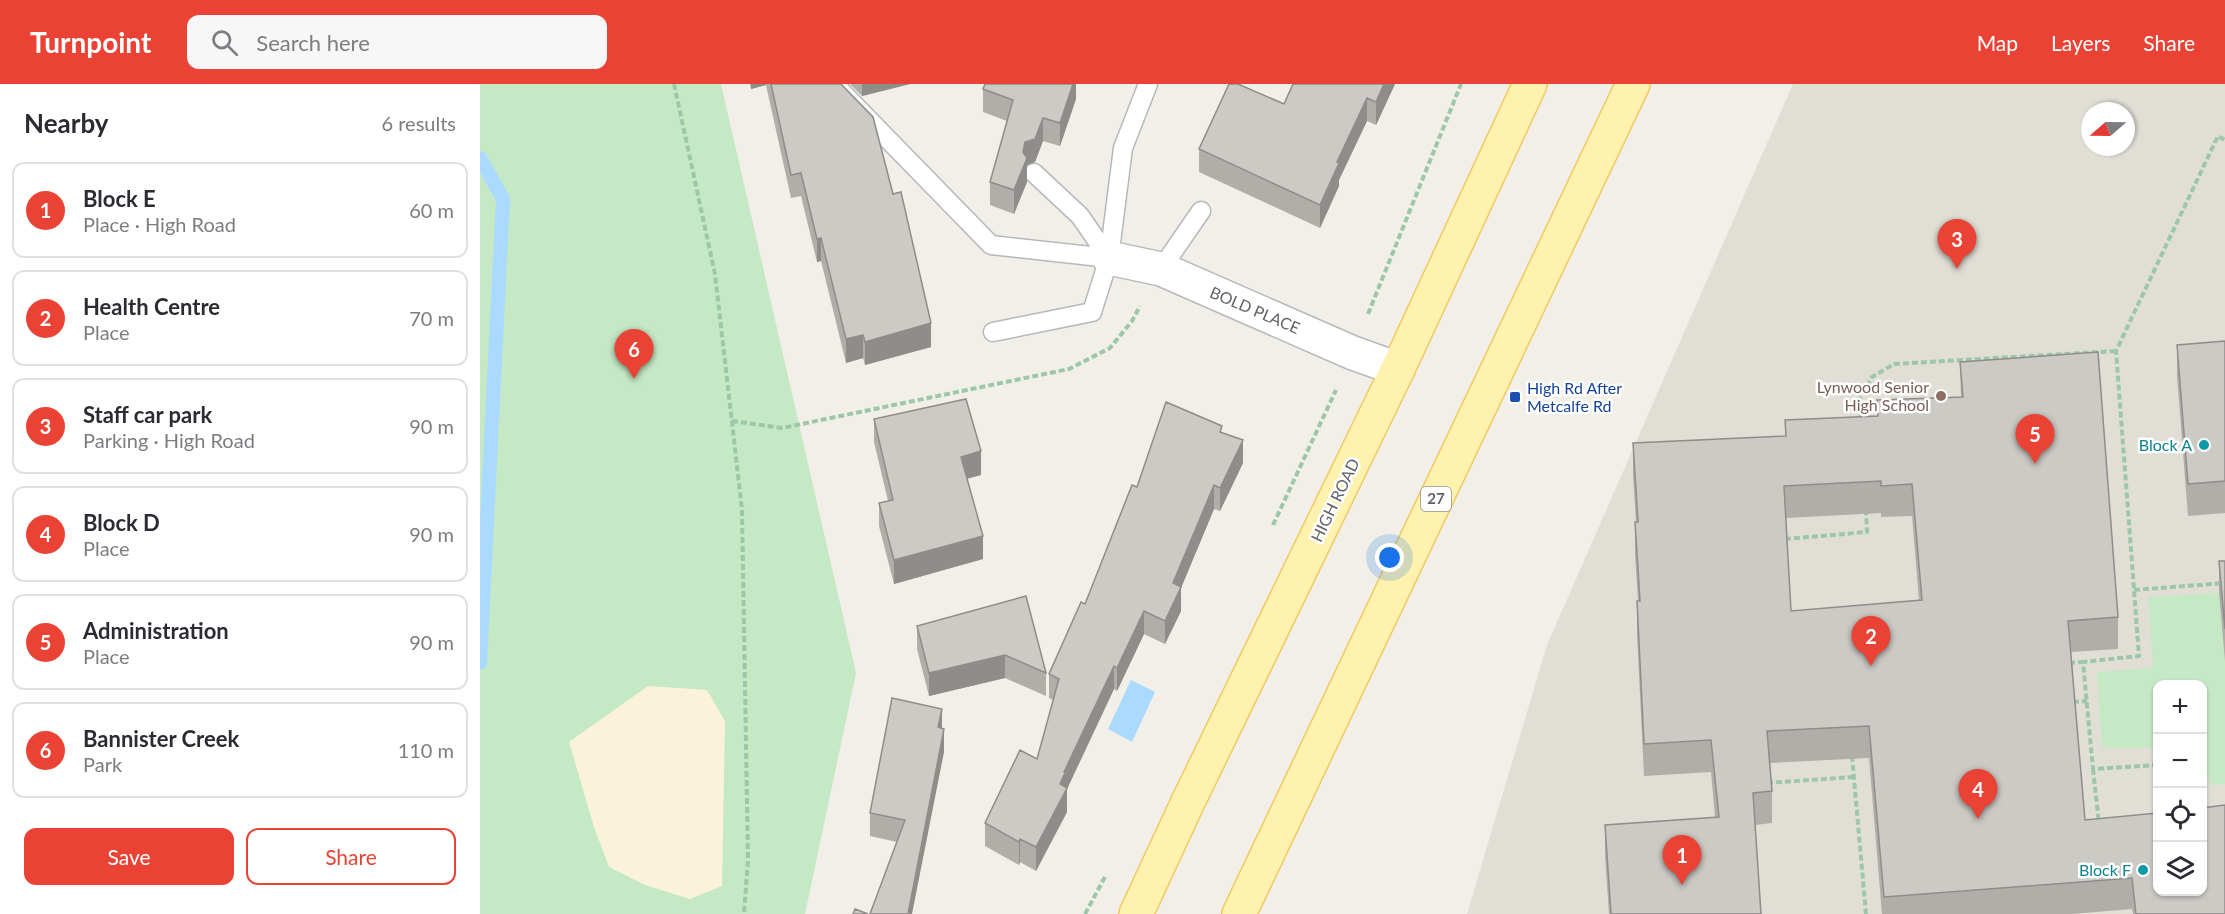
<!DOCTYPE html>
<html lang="en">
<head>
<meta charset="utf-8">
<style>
  body { margin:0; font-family:Lato,sans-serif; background:#f7f7f7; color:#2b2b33 }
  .controls { position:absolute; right:18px; bottom:18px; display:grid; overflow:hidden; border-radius:12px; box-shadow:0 2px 4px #0004 }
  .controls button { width:54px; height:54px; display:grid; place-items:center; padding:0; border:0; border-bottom:2px solid #e1e1e2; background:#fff; color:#2b2b33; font:30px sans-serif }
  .compass { position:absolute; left:1601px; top:18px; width:54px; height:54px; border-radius:50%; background:#fff; box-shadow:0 2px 4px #0004; rotate:250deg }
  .you { position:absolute; left:910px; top:474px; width:21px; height:21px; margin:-15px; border:4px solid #fff; border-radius:50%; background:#1a73e8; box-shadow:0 0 0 9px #1a73e833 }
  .badge { display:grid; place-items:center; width:39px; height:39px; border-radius:50%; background:#ea4335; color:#fff; font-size:20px; font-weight:700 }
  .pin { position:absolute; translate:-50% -50px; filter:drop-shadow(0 2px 3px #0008) }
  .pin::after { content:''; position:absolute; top:32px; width:21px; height:18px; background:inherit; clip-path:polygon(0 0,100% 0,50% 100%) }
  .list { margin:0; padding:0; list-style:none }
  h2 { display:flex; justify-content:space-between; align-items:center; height:78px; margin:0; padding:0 24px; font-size:26px }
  h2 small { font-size:20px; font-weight:400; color:#7c7c81 }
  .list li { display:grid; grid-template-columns:39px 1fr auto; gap:18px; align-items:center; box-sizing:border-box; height:96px; margin:0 12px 12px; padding:0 12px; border:2px solid #e1e1e2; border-radius:12px }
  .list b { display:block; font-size:22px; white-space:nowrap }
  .list p { margin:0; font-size:20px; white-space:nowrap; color:#7c7c81 }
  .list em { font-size:20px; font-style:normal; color:#7c7c81 }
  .actions { display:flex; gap:12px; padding:18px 24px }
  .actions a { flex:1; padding:14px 0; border:2px solid #ea4335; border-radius:12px; text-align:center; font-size:21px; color:#ea4335 }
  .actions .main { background:#ea4335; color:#fff }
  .icon { flex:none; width:33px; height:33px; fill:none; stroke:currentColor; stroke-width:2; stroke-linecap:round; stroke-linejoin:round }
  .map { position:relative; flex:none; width:1745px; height:830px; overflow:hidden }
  header { display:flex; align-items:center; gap:36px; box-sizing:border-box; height:84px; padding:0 30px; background:#ea4335; color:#fff }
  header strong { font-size:28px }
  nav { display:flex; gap:33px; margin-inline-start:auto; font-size:21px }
  .search { width:420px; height:54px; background:#f7f7f7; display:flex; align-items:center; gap:15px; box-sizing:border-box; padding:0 21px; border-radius:12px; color:#7c7c81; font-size:22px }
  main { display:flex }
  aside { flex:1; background:#fff }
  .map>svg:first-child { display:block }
  .education { fill:#e1ded6; fill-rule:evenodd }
  .green { fill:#c5e8c5 }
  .sand { fill:#fbf3d9 }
  .water { fill:#aadaff }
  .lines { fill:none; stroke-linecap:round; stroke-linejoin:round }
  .stream { stroke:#aadaff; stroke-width:14 }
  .lane-casing { stroke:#b5b8bc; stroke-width:21 }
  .street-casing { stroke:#b5b8bc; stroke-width:36 }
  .primary-casing { stroke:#f2c960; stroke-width:36 }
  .path { stroke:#9cc7a9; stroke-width:4; stroke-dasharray:6 3; stroke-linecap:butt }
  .lane { stroke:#fff; stroke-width:18 }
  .street { stroke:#fff; stroke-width:33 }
  .primary { stroke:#fff2af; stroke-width:33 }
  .wall { fill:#afaea9; fill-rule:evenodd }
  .shaded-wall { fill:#8f8d8a }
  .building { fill:#cccac5; stroke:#8f8d8a; stroke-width:1.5; fill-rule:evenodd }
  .education-dot { fill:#8d6e63; stroke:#fff; stroke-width:2 }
  .transit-dot { fill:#1a4fb4; stroke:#fff; stroke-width:2 }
  .culture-dot { fill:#0f9aa8; stroke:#fff; stroke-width:2 }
  .labels { text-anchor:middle; stroke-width:5; stroke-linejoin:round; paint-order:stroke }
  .shield { fill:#fff; stroke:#8f9295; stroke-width:1.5 }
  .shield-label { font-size:15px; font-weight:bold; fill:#5f6368 }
  .street-label { font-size:16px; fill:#5f6368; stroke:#fff }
  .education-label { font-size:16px; fill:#785e54; stroke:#fff; text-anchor:end }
  .transit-label { font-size:16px; fill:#164399; stroke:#fff; text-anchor:start }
  .culture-label { font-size:16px; fill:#0d838f; stroke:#fff; text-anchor:end }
</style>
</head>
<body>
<header>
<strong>Turnpoint</strong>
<div class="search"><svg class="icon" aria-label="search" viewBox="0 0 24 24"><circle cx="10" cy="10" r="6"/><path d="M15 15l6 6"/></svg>Search here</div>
<nav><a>Map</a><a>Layers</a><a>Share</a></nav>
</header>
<main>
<aside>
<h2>Nearby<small>6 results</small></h2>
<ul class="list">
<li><span class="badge">1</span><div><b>Block E</b><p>Place · High Road</p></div><em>60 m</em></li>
<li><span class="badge">2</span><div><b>Health Centre</b><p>Place</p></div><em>70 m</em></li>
<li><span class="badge">3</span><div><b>Staff car park</b><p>Parking · High Road</p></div><em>90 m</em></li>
<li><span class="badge">4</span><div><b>Block D</b><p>Place</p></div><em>90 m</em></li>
<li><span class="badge">5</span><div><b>Administration</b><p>Place</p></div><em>90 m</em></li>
<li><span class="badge">6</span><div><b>Bannister Creek</b><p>Park</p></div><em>110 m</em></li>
</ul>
<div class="actions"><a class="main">Save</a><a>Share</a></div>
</aside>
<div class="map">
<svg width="1745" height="830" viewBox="0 0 1745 830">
  <rect width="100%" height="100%" fill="#f1efe8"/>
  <path class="education" d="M1313,0H1745V830H987L1067,561ZM1610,27H1646V63H1610ZM1678,600H1722V808H1678Z"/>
  <path class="green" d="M0,0H241L376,589L325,830H0Z
    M1739,509L1745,577V700L1731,701L1723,676L1722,600H1678L1677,664H1622L1617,588L1673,584L1668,513Z"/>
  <path class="sand" d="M168,602L227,606L245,637L242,802L210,815L165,801L129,783L114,743L89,658Z"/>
  <path class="water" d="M651,596L675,608L652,658L628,645Z"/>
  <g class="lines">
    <path class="stream" d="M0,74L23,115L0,579"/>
    <defs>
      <path id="lane" d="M354,0L511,161L629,174
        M554,89L600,132L629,174
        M681,185L721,127
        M513,248L612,228L629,174L643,64L668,0"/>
      <path id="street" d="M629,174L681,185L873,269L918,285"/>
      <path id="primary" d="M656,830L707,720L918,285L1050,0
        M759,830L1153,0"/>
    </defs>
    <use href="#lane" class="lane-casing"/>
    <use href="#street" class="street-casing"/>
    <use href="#primary" class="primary-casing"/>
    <path class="path" d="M194,0L235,190L262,426L268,776L264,830
      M888,230L981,0
      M1381,336L1379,316L1392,293L1414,280L1636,267
      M252,337L302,344L589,285L630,264L652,237L660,222
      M793,441L856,306
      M1305,455L1387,448L1386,427
      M1654,506L1745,499
      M1589,579L1603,578
      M1593,618L1607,617
      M1372,672L1386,830
      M1678,681L1613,685L1603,578L1659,572L1636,267L1738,52L1745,56
      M1613,685L1619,740
      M1287,699L1373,693
      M605,830L626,791"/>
    <use href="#lane" class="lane"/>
    <use href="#street" class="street"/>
    <use href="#primary" class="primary"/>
  </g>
  <path class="wall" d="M270,0H361L451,263L385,281L383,274L366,279L341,177L337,178L321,112L311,114L286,1L271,5Z
    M370,0H430L382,12Z
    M596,0V15L580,62L563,57L555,78L547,81V98L534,130L510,121V98L527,37L503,28V5Z
    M915,0L896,41L887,37L859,96V102L840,144L719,88V65L804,20Z
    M1745,257V429L1708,432L1697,292V261Z
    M1480,278L1638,533V565L1591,568L1605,736L1745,830H1653L1652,825L1592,830H1402L1389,674L1290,679L1292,707V739L1275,741L1281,830H1129L1125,772V741L1235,733L1231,688L1164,692L1157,549V517H1158L1155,470V438H1156L1153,391V359L1305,353V336L1397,332V316L1481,313ZM1401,429V433L1432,432L1439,516L1311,527L1306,434Z
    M394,335L501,391L487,395L503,475L414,500L399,442V419L408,417L394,358Z
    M742,349L763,379L740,427L734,425L701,504V527L685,560L664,550L637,607L634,605L587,705V728L556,787L540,778L539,781L505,762V739L557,675L573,616L569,614V590L605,520L657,403Z
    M1739,477H1745V577L1739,509Z
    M546,512L566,589V612L525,594L449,612L437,565V542Z
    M462,644L464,668L417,758L390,752V729Z"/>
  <path class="shaded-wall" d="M271,0H286V1L271,5Z
    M382,0H430L382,12Z
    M593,0H596V15L580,62V39Z
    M904,0H915L896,41V18Z
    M887,14V37L859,96V102L840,144V121L857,78Z
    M563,34V57L555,78L547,81V98L534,130V106L545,58Z
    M341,154V177L337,178V155Z
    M451,239V263L385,281V258Z
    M383,251V274L366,279V255Z
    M763,356V379L740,427V404Z
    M501,367V391L481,396V373Z
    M734,401V425L701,504V527L685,560V537L693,499Z
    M503,452V475L414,500V476Z
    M664,527V550L637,607V584Z
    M525,571V594L449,612V589Z
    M634,582V605L587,705V728L556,787V763L584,688Z
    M462,625V648L458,643Z
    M464,645V668L432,830H428Z
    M540,755V778L539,781V758Z"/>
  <path class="building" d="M291,0H361L393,33L413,110L421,108L451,239L385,258L383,251L366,255L341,154L337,155L321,89L311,91Z
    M505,0H593L580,39L563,34L555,55L545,58L543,68L547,74L534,106L510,98L533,16L503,5Z
    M749,0H758L804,20L813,0H904L896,18L887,14L857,78L859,79L840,121L719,65Z
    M1745,257V397L1708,400L1697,261Z
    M1618,268L1638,533L1588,537L1605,736L1677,729V807H1722V724L1745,721V830H1656L1652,794L1404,813L1389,642L1287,647L1292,707L1273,709L1281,830H1131L1125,741L1239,733L1231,656L1164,660L1157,517H1160L1155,438H1158L1153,359L1306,352L1305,336L1398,332L1397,316L1483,313L1480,278ZM1401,397V402L1432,400L1442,516L1311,527L1304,402Z
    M486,315L501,367L481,373L503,452L414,476L399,419L413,416L394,335Z
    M686,318L742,342L740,348L763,356L740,404L734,401L693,499L701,503L685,537L664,527L637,584L634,582L584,688L585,689L580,700L587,704L556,763L540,755L539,758L505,739L540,666L557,675L579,595L569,590L601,518L605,520L652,401L657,403Z
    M1739,477H1745V545Z
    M546,512L566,589L525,571L449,589L437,542Z
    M412,614L462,625L458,643L464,645L428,830H390L425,736L390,729Z
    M375,825L388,830H373Z"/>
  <circle class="education-dot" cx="1461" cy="312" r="6"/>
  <rect class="transit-dot" x="1029" y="307" width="12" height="12" rx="3"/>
  <g class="culture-dot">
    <circle cx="1724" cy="361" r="6"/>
    <circle cx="1663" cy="786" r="6"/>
  </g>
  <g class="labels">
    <rect class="shield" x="941" y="403" width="30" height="24" rx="4.5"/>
    <g class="shield-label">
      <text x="956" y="420">27</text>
    </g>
    <g class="street-label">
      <text transform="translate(775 226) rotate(23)" y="6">BOLD PLACE</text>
      <text transform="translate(855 416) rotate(-64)" y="6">HIGH ROAD</text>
    </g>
    <g class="education-label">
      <text x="1449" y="309">Lynwood Senior<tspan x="1449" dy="18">High School</tspan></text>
    </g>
    <g class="transit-label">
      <text x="1047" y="310">High Rd After<tspan x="1047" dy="18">Metcalfe Rd</tspan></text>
    </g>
    <g class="culture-label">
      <text x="1712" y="367">Block A</text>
      <text x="1651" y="792">Block F</text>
    </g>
  </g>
</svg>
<div class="controls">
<button>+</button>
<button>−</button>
<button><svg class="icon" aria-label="locate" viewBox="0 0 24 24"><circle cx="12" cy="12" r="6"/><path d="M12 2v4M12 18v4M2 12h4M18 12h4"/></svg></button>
<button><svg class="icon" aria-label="layers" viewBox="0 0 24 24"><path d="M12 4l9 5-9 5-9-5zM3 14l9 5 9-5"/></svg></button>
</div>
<svg class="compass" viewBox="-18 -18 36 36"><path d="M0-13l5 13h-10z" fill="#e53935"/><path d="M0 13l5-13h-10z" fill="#7c7c81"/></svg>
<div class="you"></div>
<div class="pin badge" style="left:1202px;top:801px">1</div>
<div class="pin badge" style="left:1391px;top:582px">2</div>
<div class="pin badge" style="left:1477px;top:185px">3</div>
<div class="pin badge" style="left:1498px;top:735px">4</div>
<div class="pin badge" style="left:1555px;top:380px">5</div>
<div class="pin badge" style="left:154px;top:295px">6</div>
</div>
</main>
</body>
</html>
